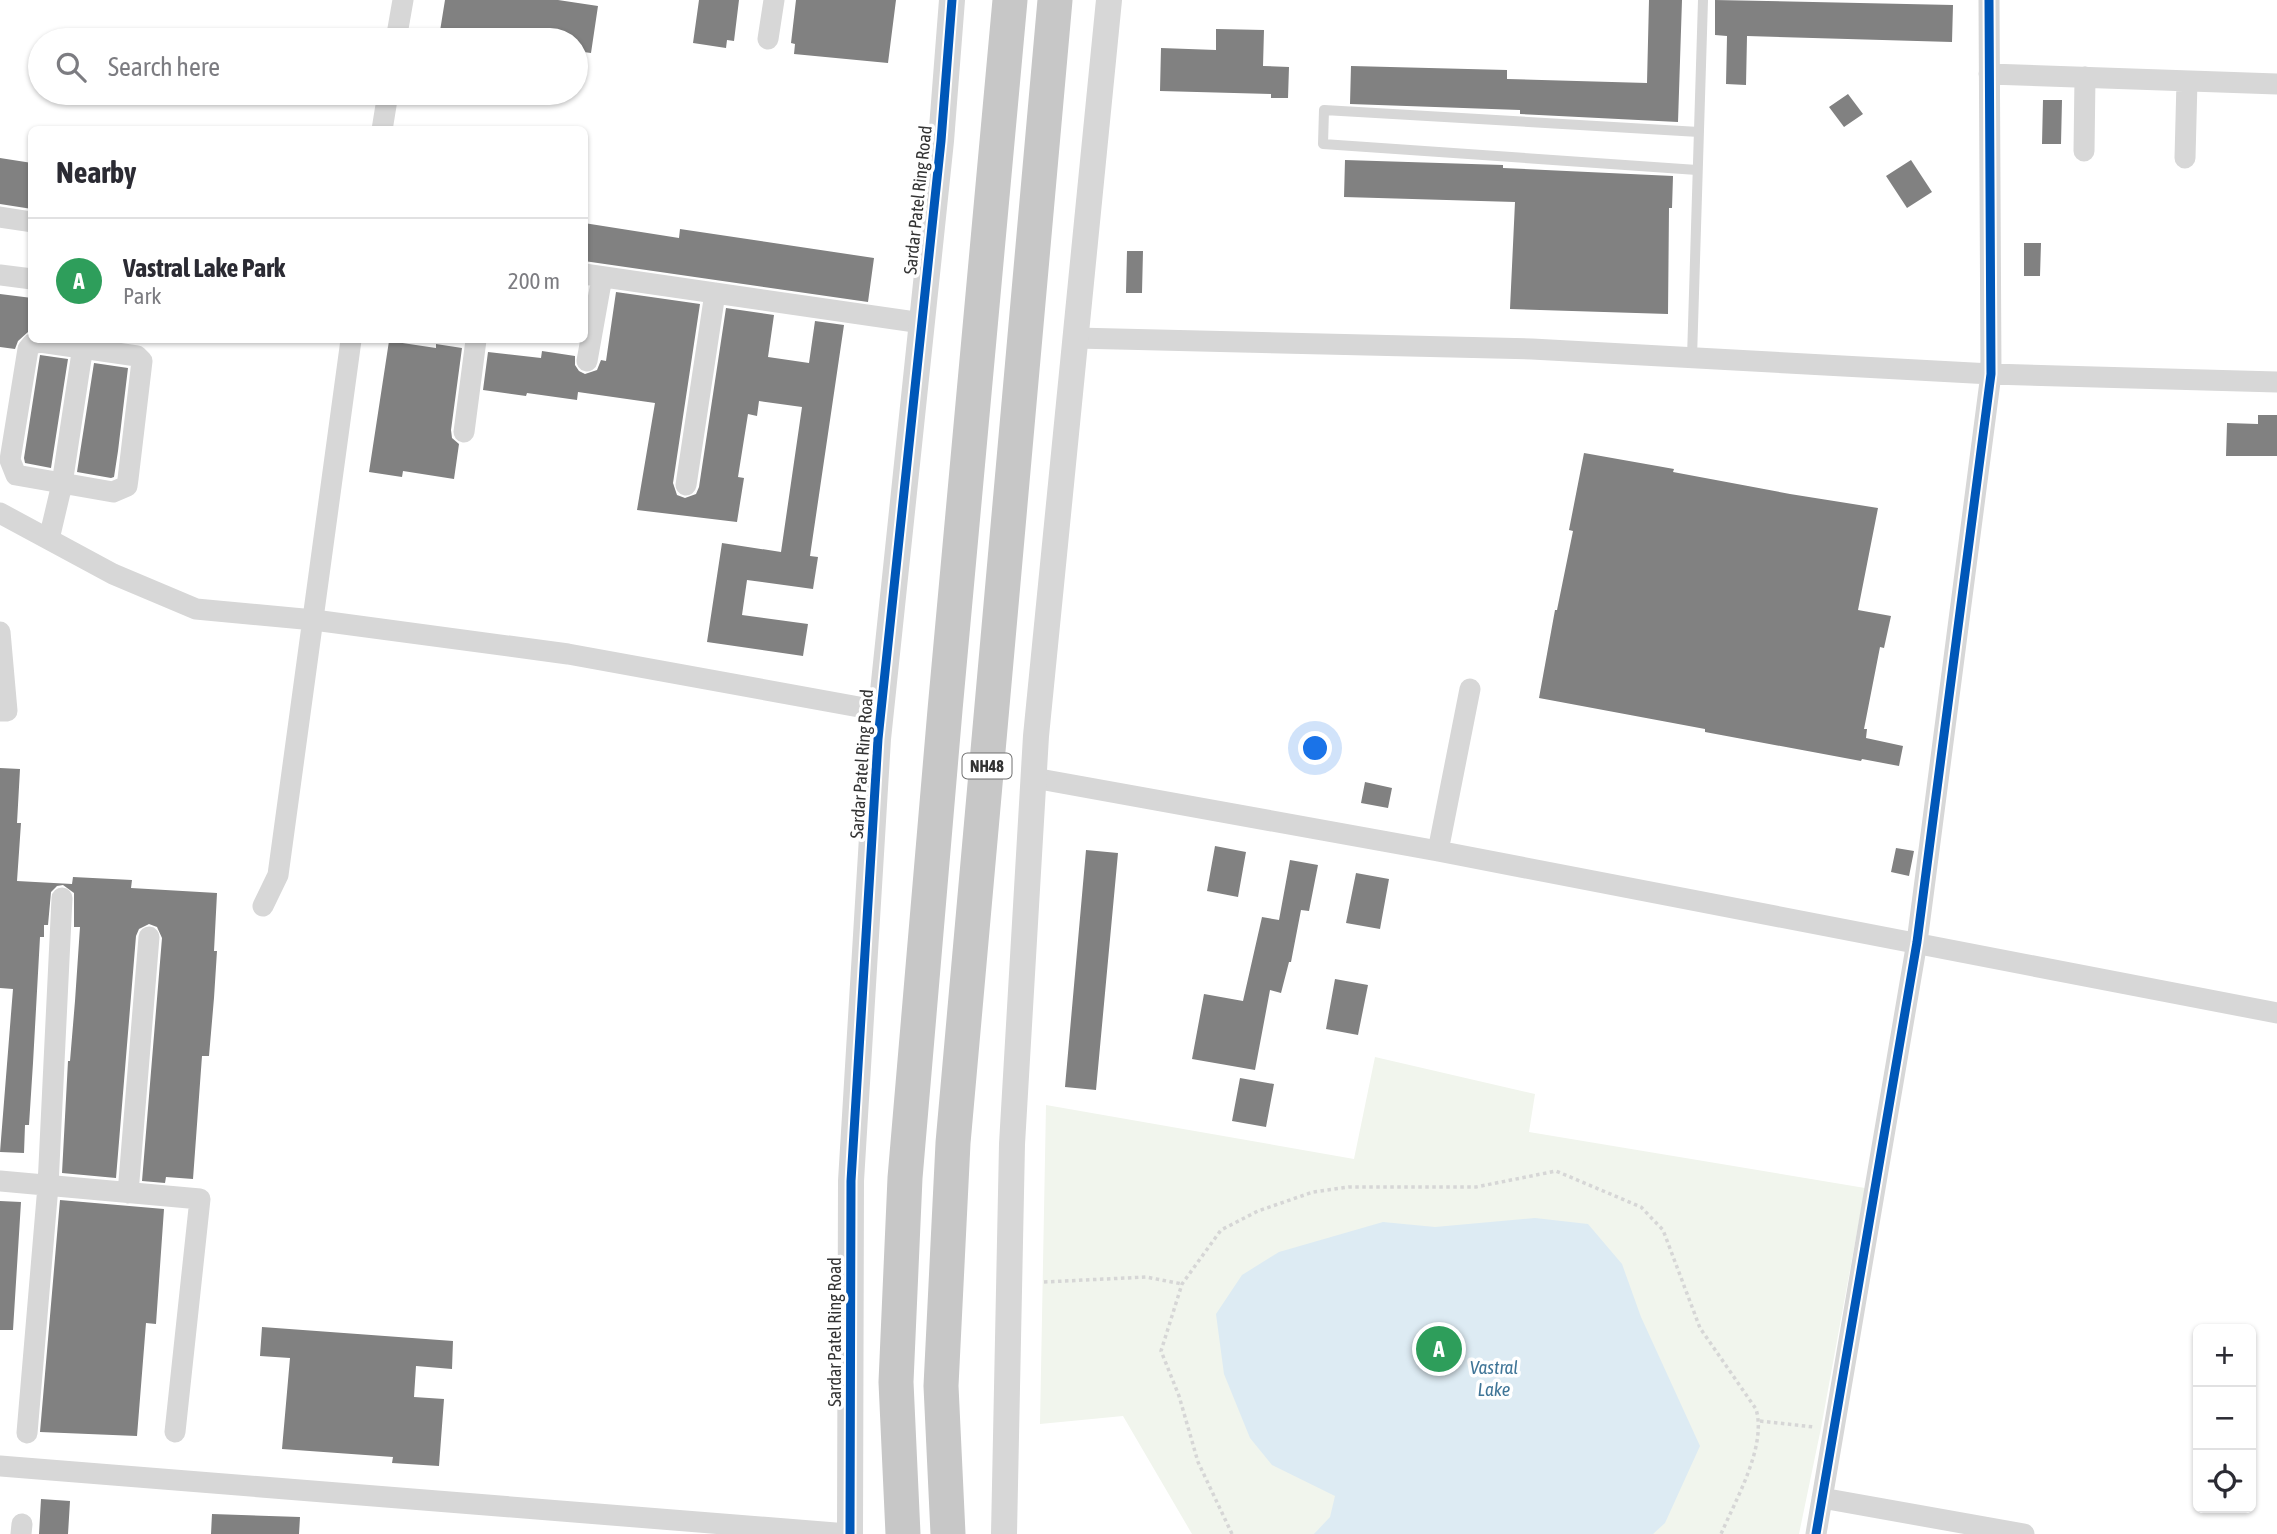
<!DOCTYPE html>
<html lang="en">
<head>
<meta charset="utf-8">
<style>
  body { margin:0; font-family:"Asap Condensed",sans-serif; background:#f2f2f3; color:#2b2b33 }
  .controls { position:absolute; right:21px; bottom:21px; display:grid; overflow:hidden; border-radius:10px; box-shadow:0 2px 5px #0004 }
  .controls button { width:63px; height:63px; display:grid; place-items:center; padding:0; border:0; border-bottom:2px solid #e1e1e2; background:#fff; color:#2b2b33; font:35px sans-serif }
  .you { position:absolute; left:1316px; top:749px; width:24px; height:24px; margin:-18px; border:5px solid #fff; border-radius:50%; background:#1a73e8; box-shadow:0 0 0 10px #1a73e833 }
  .badge { display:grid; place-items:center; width:46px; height:46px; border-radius:50%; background:#d93025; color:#fff; font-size:23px; font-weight:700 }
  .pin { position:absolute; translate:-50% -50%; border:4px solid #fff; box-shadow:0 2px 7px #0006 }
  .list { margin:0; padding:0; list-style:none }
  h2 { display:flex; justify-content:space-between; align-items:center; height:91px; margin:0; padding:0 28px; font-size:30px }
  h2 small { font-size:23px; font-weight:400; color:#7c7c81 }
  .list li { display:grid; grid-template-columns:46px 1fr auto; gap:21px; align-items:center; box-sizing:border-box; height:126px; padding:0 28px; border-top:2px solid #e1e1e2 }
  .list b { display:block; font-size:26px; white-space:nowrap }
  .list p { margin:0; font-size:23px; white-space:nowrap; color:#7c7c81 }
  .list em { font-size:23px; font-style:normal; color:#7c7c81 }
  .icon { flex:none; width:38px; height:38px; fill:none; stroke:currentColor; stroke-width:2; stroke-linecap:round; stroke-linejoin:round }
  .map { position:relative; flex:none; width:2277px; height:1534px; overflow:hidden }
  .search { position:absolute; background:#fff; box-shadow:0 2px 5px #0004; left:28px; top:28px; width:560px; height:77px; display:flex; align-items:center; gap:18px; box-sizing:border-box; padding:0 24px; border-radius:38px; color:#7c7c81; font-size:26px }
  .panel { position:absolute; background:#fff; box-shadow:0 2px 5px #0004; left:28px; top:126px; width:560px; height:217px; border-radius:10px }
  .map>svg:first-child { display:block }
  .green { fill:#f1f5ed }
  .water { fill:#ddebf3 }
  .building { fill:#818181 }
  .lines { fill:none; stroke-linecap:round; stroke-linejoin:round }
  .path { stroke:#d6d6d6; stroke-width:3.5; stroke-dasharray:3.5 3.5; stroke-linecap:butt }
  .service { stroke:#d7d7d7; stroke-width:10 }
  .minor { stroke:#d7d7d7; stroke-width:21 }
  .tertiary { stroke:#d7d7d7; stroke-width:26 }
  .trunk { stroke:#c7c7c7; stroke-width:35 }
  .cycleway-casing { stroke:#fff; stroke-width:13 }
  .cycleway { stroke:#0057b8; stroke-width:9 }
  .labels { text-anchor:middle; stroke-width:7; stroke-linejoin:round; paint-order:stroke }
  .shield { fill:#fff; stroke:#707070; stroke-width:2 }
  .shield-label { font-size:16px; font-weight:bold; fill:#333 }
  .street-label { font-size:18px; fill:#333; stroke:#fff }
  .water-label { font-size:19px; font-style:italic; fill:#3f7597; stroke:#fff }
</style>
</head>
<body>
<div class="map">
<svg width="2277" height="1534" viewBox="0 0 2277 1534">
  <rect width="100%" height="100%" fill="#fff"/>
  <path class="green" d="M1375,1057L1535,1094L1529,1132L1865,1188L1821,1428L1799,1534H1192L1123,1416L1040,1424L1046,1105L1354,1159Z"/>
  <path class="water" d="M1535,1218L1588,1224L1622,1264L1641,1317L1700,1446L1665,1523L1653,1534H1314L1330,1517L1335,1496L1272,1465L1250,1438L1224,1374L1216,1314L1242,1275L1279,1252L1383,1222L1435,1227Z"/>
  <path class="building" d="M445,0H558L598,6L591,53L576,51V40H504L440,31Z
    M699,0H739L734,41L727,40L726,48L693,43Z
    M796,0H896L888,63L794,54L795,44L791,43Z
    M1649,0H1682L1678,122L1520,114V110L1350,104L1351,66L1507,70V79L1647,83Z
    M1715,0L1953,5L1952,42L1747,36L1746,85L1726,84L1727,36L1715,35Z
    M1216,29L1264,30L1263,66L1289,67L1288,98H1271V94L1160,91L1161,48L1216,50Z
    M1848,94L1863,114L1844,127L1829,107Z
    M2043,100H2062L2061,144H2042Z
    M0,158L32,163V209L0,204Z
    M1345,160L1503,165V168L1673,176L1672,208H1669L1668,314L1510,309L1515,202L1344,197Z
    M1911,160L1932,192L1907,208L1886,176Z
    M584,223L679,238L680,229L874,258L868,302L584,261Z
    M2024,243H2041L2040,276H2024Z
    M1127,251H1143L1142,293H1126Z
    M616,292L700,304L673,483L677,495L685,498L696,494L699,487L726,308L774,315L768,357L809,363L815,321L844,325L810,556L818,557L813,589L747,580L742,615L808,624L803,656L707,642L722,543L781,552L802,407L759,401L757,416L748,414L738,477L744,478L737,522L637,510L655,403L578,392L577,400L527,393L526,396L483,390L488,352L541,358L542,351L575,356V365L579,371L585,374L597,370L601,360L606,361Z
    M0,294L32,298L28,332L18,341L15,349L0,347Z
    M389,341L436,348V344L462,348L451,430L452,438L459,444L454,479L403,471L402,477L369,472Z
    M40,355L68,359L51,468L25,463L24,458Z
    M94,363L128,368L118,451L114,477L111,478L77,472Z
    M2258,415H2277V456H2226L2227,423L2258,424Z
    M1584,453L1674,469L1673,472L1790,494L1878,508L1858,610L1891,616L1884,648L1880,647L1864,729H1867L1866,738L1903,746L1899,766L1862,759L1861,761L1705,732V729L1539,698L1555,610H1557L1573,531L1569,530Z
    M0,768L20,769L17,823H21L17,881L72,884L73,877L132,880L131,888L217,893L214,951H217L214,998L209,1056H202L193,1179L166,1177L165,1183L142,1181L162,938L157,927L149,924L139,929L136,936L116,1178L62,1173L68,1061H70L75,1001L80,927H74V893L63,885L57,886L51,892L48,925H44V937H40L33,1063L29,1125H25L24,1153L0,1152L13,989L0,988Z
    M1365,782L1392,788L1388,808L1361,803Z
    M1215,846L1246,852L1238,897L1207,891Z
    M1896,848L1914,851L1909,876L1891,872Z
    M1086,850L1118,853L1096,1090L1065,1087Z
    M1290,860L1318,865L1309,911L1301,910L1291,962H1289L1281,993L1270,990L1255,1070L1192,1059L1204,994L1243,1001L1262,917L1279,920Z
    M1356,873L1389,879L1380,929L1346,923Z
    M1335,979L1368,985L1358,1035L1326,1029Z
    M1240,1078L1274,1084L1266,1127L1232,1121Z
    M60,1200L164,1209L156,1324L146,1323L137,1436L40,1432Z
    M0,1201L21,1202L13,1330H0Z
    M262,1327L453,1341L452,1369L416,1366L414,1397L444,1399L439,1466L392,1463L393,1457L282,1449L290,1358L260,1356Z
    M41,1499L70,1501L68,1534H39Z
    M212,1514L300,1517L299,1534H211Z"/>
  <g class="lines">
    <path class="path" d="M1044,1282L1146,1277L1182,1284
      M1760,1421L1814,1427
      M1232,1534L1198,1462L1179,1396L1161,1351L1182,1284L1221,1230L1258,1211L1313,1192L1349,1187H1476L1556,1171L1641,1207L1663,1230L1700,1328L1756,1409C1767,1446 1736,1499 1721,1534"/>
    <path class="service" d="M1697,170L1323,144L1324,110L1699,132
      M1692,358L1703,0"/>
    <path class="minor" d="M768,39L774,0
      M396,40L403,0
      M1989,74L2277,84
      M382,130L388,93
      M2084,151L2085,77
      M2185,158L2187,81
      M0,217L32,222
      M584,274L922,323
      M0,275L32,279
      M1076,338L1532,349L1991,374L2277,382
      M40,342L137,356L142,361L128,479L127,486L113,492L16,475L10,460L28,349L32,344Z
      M587,361L602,277
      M464,432L476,340
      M686,485L715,293
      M0,513L113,574L196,609L314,620L568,654L881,711
      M49,539L62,484L83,346
      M0,632L7,711H0
      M1034,778L1438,851L2277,1013
      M1438,851L1470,689
      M263,906L278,875L351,340
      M0,1181L200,1199L175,1432
      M128,1193L149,937
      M27,1433L48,1186L62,898
      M0,1466L848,1534
      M1822,1498L2024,1534
      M21,1534L22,1524
      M1816,1534L1917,942L1991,374L1989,0"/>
    <path class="tertiary" d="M850,1534L851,1181L878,739L941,141L952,0
      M1004,1534L1012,1144L1036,736L1109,0"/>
    <path class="trunk" d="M903,1534L896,1382L905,1178L945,710L1010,0
      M948,1534L941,1386L953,1143L1055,0"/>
    <defs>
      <path id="cycleway" d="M850,1534L851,1181L878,739L941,141L952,0
        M1816,1534L1917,942L1991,374L1989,0"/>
    </defs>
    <use href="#cycleway" class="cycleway-casing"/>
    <use href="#cycleway" class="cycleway"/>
  </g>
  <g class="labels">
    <rect class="shield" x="962.5" y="753.5" width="49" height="25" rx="5"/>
    <g class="shield-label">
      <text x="987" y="772">NH48</text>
    </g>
    <g class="street-label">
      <text transform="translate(918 200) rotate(-84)" y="6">Sardar Patel Ring Road</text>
      <text transform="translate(862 764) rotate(-86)" y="6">Sardar Patel Ring Road</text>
      <text transform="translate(835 1332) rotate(-90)" y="6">Sardar Patel Ring Road</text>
    </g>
    <g class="water-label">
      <text x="1494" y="1374">Vastral<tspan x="1494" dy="22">Lake</tspan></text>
    </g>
  </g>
</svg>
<div class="controls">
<button>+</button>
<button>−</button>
<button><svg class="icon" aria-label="locate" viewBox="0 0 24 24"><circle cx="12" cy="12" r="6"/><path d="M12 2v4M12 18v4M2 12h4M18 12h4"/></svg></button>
</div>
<div class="you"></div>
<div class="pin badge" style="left:1439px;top:1349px;background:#2e9e5b">A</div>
<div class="search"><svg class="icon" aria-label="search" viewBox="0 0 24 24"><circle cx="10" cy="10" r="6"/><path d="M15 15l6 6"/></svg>Search here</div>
<section class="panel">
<h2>Nearby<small></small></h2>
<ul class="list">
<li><span class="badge" style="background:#2e9e5b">A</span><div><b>Vastral Lake Park</b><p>Park</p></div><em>200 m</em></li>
</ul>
</section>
</div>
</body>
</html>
